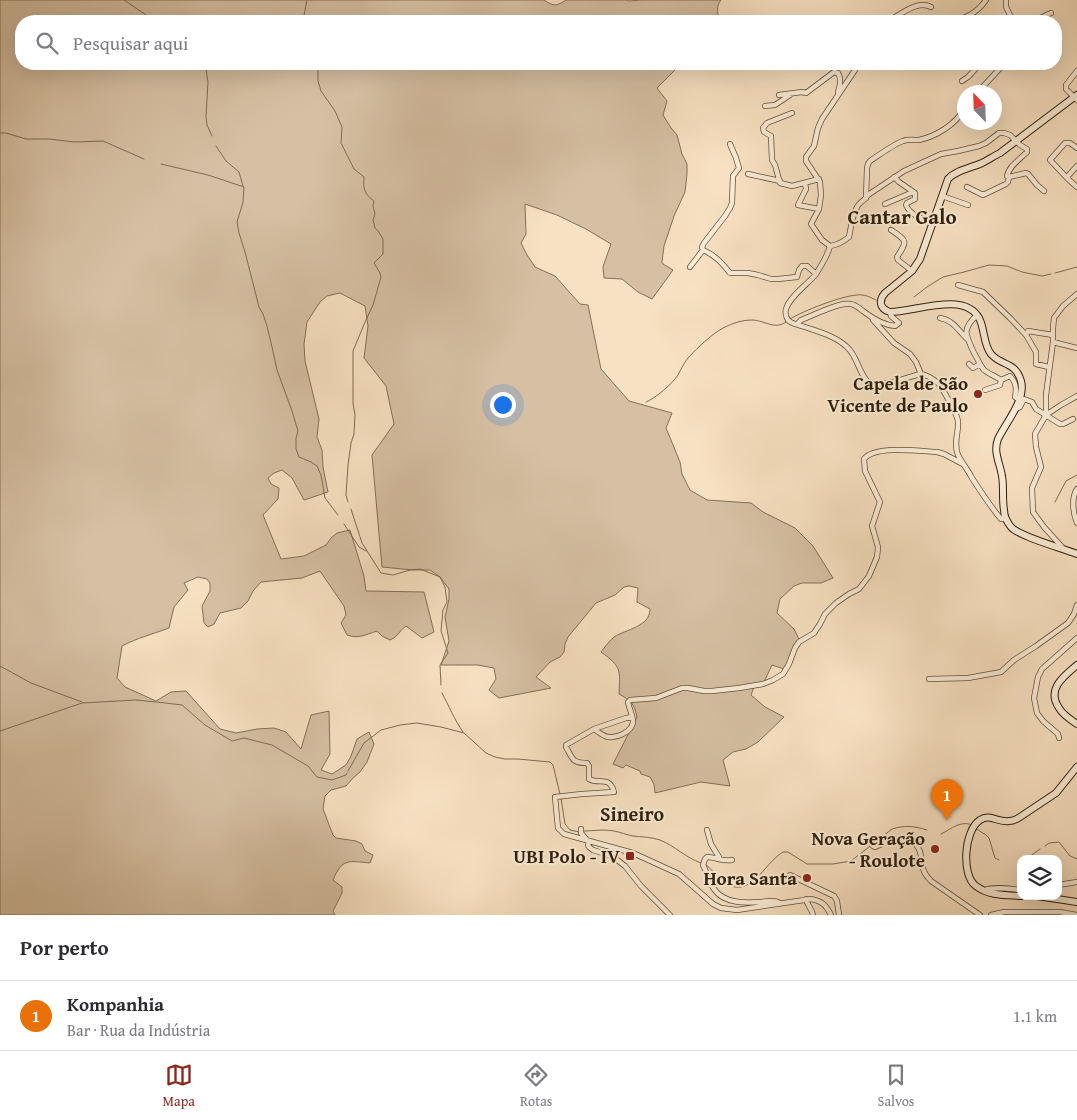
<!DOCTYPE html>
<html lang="pt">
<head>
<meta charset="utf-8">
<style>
  body { margin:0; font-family:"Gentium Book Plus",serif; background:#f2f2f3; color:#2b2b33 }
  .controls { position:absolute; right:15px; bottom:15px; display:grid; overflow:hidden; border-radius:10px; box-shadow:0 5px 20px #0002 }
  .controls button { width:45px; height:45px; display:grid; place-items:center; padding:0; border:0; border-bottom:1px solid #e1e1e2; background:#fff; color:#2b2b33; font:25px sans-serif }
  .compass { position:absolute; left:957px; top:85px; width:45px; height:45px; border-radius:50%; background:#fff; box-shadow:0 5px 20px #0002; rotate:337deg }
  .you { position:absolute; left:502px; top:404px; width:18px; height:18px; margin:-12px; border:4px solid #fff; border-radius:50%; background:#1a73e8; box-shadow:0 0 0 8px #1a73e833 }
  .badge { display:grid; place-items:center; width:32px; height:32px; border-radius:50%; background:#8f2418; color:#fff; font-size:16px; font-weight:700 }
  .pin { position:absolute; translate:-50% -41px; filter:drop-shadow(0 1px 2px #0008) }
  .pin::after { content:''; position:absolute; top:26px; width:18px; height:15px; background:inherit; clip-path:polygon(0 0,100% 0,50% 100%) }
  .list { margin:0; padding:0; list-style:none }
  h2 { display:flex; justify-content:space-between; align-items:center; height:65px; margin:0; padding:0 20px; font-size:21px }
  h2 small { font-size:16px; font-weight:400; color:#7c7c81 }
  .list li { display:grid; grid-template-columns:32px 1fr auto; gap:15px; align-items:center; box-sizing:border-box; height:70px; padding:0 20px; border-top:1px solid #e1e1e2 }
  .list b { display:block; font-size:19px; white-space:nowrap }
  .list p { margin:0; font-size:16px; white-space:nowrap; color:#7c7c81 }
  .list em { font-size:16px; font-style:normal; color:#7c7c81 }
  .icon { flex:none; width:28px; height:28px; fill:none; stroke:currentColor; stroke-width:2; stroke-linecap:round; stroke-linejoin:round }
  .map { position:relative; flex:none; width:1077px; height:915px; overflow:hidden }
  .search { position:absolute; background:#fff; box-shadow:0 5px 20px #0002; left:15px; right:15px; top:15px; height:55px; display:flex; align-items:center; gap:12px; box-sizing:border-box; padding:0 18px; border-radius:20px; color:#7c7c81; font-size:19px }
  .sheet { height:135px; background:#fff }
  nav { display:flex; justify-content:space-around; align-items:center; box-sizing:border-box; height:70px; border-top:1px solid #e1e1e2; background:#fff; font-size:14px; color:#7c7c81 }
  nav a { display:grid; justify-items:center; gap:2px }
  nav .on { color:#8f2418 }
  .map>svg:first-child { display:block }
  .green { fill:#d6c0a3; stroke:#837057 }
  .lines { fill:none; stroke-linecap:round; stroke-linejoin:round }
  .stream { stroke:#7f6c54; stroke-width:1 }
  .street-casing { stroke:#625039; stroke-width:6 }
  .secondary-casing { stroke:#301f0b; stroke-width:8 }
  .street { stroke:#faecd7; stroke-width:4.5 }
  .secondary { stroke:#faecd7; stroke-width:6 }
  .poi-dot { fill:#8f2418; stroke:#faecd7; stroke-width:2 }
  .labels { text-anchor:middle; stroke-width:4; stroke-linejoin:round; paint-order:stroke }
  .poi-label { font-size:19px; font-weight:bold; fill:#301f0b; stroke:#faecd7; text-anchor:end }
  .neighbourhood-label { font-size:20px; font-weight:bold; fill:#301f0b; stroke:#faecd7 }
  .quarter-label { font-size:21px; font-weight:bold; fill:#301f0b; stroke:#faecd7 }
</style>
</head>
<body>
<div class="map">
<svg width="1077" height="915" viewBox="0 0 1077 915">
  <rect width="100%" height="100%" fill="#f8e1c2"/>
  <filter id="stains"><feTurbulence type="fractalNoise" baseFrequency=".004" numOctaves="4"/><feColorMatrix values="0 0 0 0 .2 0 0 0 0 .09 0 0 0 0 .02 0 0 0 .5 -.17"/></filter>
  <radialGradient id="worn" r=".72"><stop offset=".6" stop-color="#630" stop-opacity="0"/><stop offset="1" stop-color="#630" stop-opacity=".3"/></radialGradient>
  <path class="green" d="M0,0H544C554,7 557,6 566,0H627L628,1L642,0H721C716,6 717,14 720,21H21V64H681L657,88L667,101L663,115L671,128L677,135L682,154L687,164V174L685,192L674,216L664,246L662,262L663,264L673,270L652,299L638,292L622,279L604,278L603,267L611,244L586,229L557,215L525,204L526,234L521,243L527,255L535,267L555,276L580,304L588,305L601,369L629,401L672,413L666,428L680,462L682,474L690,490L707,500L751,503L763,512L795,528L813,546L833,578L821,583H802L794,586L780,599L777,613L794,629L800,641L788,664L784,669L772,665L764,682L754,687L751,695L765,707L784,717L758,742L746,749L733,752L723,760L730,786L701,782L655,793L654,784L650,777L641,774L640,771L626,765L623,768L613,764L637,717C634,703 631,701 619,694C620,670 622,667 601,652C605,647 609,641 614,637C626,629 650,627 650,609L637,602L638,588L629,586L624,587L615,595L596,603L568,637L565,644L564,652L560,657L550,662L536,677L551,688L499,698L489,690L496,679L494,668L478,665H441L449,641L445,617L449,599V589L440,577L430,570H413L382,567L372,455L394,424L386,386L364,358L368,326L365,306L340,293L327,296L320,302L307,322L304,344L305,361L319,419L317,437L322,450L323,467L328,492L304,500L292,478L282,470L274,473L268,478L271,484L279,488L278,499L263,515L281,559L304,556L326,545L331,538L337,533L350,530L364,576L366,591L424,592L434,632L422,638L406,626C398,632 399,636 390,640L382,636L377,631C364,635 359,639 347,635L341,623L346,615L344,606L320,571L302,578L261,582L253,591L248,601L241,608L220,613L214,624L208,627L204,623L202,606L210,591V583L207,579L198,577L184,583L188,590L174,607L169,628C153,634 137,638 122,646L117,678L125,687L156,701L171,692L186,691L220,729L236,733L257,729L274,728L286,732L301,749L311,715L329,711L330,754L321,770L332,774L346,765L351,756L357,739L369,732L374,744L367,762L360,772L352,779L346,786L331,790L325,796L323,809L333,835L336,838L356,841L362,844L365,851L373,855L370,863C349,861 342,858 333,880L342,887V893L333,911L335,915H0Z"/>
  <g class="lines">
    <path class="stream" d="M124,0L155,21
      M304,15L307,0
      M199,64L206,69L208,82L206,117L207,125L212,136
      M318,64V81L321,91L335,111L342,127L341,143L354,169L364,177C363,188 364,194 374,201L373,206L375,214L373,220L375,228L378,231L383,239V254L374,263L380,273L381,277L373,305L365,322L353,351V403L355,415L354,434L351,443L348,465L346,495L348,502
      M0,133H6L26,139H49L74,142L103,141L144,159
      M216,146L226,161L239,172L243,186
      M161,164L208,175L244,187L243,202L237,222L239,233L245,252L259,307L263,314L267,326L272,347L277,370L292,411L298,431L296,438V449L299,457L311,462L317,466L321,475L325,498L338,515
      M1055,273L1077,267
      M914,297L927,287L943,277L964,272L989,265L1007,266L1022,272L1042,276L1051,274
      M790,319C803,311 841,296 857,295C864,294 870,297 876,300
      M646,402C656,398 672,384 678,375C681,369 684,363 688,358C697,348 712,334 723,328C733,323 742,320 753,320C766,321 774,330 786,322
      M1055,502L1066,481L1077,475
      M351,509L362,543L381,573L393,575L410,570L420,569L440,577L445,587L447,602L443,610L441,631L448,653L440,665L441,685
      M344,524L359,547L366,551
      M0,666L31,683L82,702
      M442,693C449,706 454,719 463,732
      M157,702L182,705L205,725L232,741L244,738L272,745L308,766L317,777L332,780L346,775L347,773
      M0,731L82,703L136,700L156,702
      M348,771L364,743L381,730L400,725L417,723L441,727L464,733L486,753L495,757L505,759H518L550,762L553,765L560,794
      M561,798L565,824L570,830L579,832
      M975,828L986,835L989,838L995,858L999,860
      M583,831C593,831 603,829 614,831C620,832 627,835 633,836C642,837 651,837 660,840C675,846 686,858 701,863
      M941,834C951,829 961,820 972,825
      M1045,846L1049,843L1059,842L1070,856L1077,859
      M1029,857L1040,849
      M705,864C712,869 716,876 722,881C750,902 763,864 783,852H788L807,864H833L851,861L892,829C905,825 914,826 927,830"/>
    <defs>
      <path id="street" d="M1006,0V7L1013,21
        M889,21C901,14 917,0 931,7
        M951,21C966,19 977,13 986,0
        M1034,21L1051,13
        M858,64L855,70L822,119L818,128L814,146L806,157V161L820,182L821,195L819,209L811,224L822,240L830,246C838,245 843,242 849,237C851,227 852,216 857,207C859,202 865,201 868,195L904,171L941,154L958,151L979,146L986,143L999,133H1004L1010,135L1020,145L1027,149V152C1020,159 1009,166 1007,176L1009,177L1026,173L1028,174L1037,185L1044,191
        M1077,71L1066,85V89L1077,100
        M962,81L968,77L980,64
        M978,92L1004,64
        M779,95L802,92L806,93L834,72L838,73C842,79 840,86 838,92
        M765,106L775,105L790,95
        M792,113L767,123L763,128L764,132L771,136L772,160L775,165L780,183L792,186L819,179
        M730,144L736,158L739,168L733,176L732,203L730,208L725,216L704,243L702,247L703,250C715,255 722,263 730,273H748L758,275L771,279H778L797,277L799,270L802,266H807L816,274
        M1077,148L1070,143H1065L1050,160L1068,179L1077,187
        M748,174L780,181
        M894,177L899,182L915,193V199L907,203L906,205C910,215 922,219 932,222
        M1067,177L1077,166
        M805,183L806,189L798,205L819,209
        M967,187L983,195L1006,184L1008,182L1009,177
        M942,196L968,205
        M866,198L867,168L868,164L870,161C879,155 894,144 903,141C908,139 914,140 919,140C937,136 954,125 964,110
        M885,204L913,192
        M891,230C907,241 908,240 897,257L898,260L912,271
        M830,246C828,255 821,266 816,274C808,284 790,296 786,309C785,312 786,317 788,320C791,324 800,325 805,327C819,332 835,336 847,347C858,357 858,372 868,382C888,387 902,378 921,374
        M690,267L703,250
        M958,285L983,292L1010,318L1026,335L1036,352V364L1049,367
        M977,315C961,330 966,335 974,353C977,358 980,365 984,370C989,374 995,376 1001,380
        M940,318C953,320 958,330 967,339
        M873,320L894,343L910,354L916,362L921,374
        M797,324L801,320C812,316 839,302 850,304C855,304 859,308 863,311C872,318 884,325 895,326L899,323L891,316L890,312
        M1026,335L1028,331L1053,335
        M1053,342L1077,348
        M969,364L973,368L980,364
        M921,374C928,375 933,379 938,383C943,389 957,414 958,421C959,433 953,443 958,455C962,463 968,470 972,478C981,492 990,506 1001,519H1006
        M985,390L1000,385L1001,380L1010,376C1016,382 1017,389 1015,397L1019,400
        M1016,409L1020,407L1024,399L1032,402L1036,409L1060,424H1063L1073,419
        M1046,415L1061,405L1077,396
        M1077,489C1071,498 1073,513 1077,523
        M1062,547L1044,527L1033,512L1032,488L1041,467L1036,447L1035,434L1046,415V395L1053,342V328L1054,318L1063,306L1077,294
        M929,679L968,678L1001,672L1014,660L1036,646L1068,623L1074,614L1077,605
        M594,729L626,718L632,717
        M1059,738L1058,734L1043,721L1037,713L1034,698L1038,677L1042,669L1077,638
        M581,829V833L587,840
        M707,830L711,844L719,857L718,859
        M589,841L588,845L589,847L593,850L612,856L625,866L641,886L670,915
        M871,842L873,846L875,847C892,839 916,830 921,856C923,868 922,872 931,881L980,915
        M732,860C722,862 717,857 707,857L705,859L703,865C707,873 709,882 714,889C724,904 746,903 761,902C768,901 774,900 780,903
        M790,875L834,896L837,901L839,915
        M1058,885L1077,882
        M985,890C995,886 1010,889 1021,890
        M806,899C807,905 812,909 813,915
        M831,915C826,905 822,901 811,899L737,910L721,908L713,904L679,874L633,853L564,834L558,828L555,797L582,794L614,792C609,775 600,785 589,779V766L587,763C572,763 573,759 566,747V745L594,729C598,732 603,736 608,737C617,738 632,732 633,722C633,716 629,708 628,702L630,700L656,698L682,688H688L704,691H712L739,688L763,684L773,680L783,674L789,664L795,648L799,642L814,633L820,624L825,614L836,603L849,594L859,589L869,576L877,557L878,547L872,526L880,502L865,471L864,459C875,445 920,451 937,452L944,454L963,464
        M991,915L1004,912H1060L1077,915"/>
      <path id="secondary" d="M1077,95L1000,153C994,156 988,160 982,163C971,168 956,170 948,179L920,259L912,271L885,293C878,301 880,309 890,312C915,312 964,291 979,318C985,329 983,344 991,354C1001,366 1015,361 1021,381C1026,400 1006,422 998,439C993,452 1000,463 1002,476C1004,487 1002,498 1004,510C1004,516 1007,522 1011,527C1020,537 1062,548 1077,554
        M1077,665C1064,676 1046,689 1059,708C1063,715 1071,720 1077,724
        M1021,896C1006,895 989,896 976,886C961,876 964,830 980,820C990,813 998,823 1009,821C1013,821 1017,819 1020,817L1056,793L1077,767
        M1037,896L1077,902"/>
    </defs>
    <use href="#street" class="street-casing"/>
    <use href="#secondary" class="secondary-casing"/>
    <use href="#street" class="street"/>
    <use href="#secondary" class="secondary"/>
  </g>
  <g class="poi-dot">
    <circle cx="978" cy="394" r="5"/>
    <circle cx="935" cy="849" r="5"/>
    <rect x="625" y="851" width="10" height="10" rx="2.5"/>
    <circle cx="807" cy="878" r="5"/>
  </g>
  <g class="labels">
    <g class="poi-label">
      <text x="968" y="390">Capela de São<tspan x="968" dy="22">Vicente de Paulo</tspan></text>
      <text x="925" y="845">Nova Geração<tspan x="925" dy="22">- Roulote</tspan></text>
      <text x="620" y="863">UBI Polo - IV</text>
      <text x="797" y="885">Hora Santa</text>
    </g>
    <g class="neighbourhood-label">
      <text x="632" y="821">Sineiro</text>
    </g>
    <g class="quarter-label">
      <text x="902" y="224">Cantar Galo</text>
    </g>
  </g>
  <rect width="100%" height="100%" filter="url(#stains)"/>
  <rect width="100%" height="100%" fill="url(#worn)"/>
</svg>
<div class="controls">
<button><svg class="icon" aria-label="layers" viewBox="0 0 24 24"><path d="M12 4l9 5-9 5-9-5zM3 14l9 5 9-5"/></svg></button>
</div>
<svg class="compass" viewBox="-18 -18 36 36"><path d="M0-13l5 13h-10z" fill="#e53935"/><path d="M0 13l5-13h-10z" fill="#7c7c81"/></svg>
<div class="you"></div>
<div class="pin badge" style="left:947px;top:820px;background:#e8710a">1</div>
<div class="search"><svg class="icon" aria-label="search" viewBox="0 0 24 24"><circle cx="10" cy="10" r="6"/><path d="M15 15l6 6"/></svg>Pesquisar aqui</div>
</div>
<section class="sheet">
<h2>Por perto<small></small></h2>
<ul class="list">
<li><span class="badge" style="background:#e8710a">1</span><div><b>Kompanhia</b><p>Bar · Rua da Indústria</p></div><em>1.1 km</em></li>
</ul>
</section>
<nav>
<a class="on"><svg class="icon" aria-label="map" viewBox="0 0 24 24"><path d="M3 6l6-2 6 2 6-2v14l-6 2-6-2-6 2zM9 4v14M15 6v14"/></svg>Mapa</a>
<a><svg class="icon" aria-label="directions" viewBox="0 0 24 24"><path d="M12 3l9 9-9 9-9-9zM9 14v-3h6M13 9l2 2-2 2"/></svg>Rotas</a>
<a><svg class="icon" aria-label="saved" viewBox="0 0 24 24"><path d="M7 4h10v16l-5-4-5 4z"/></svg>Salvos</a>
</nav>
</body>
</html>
